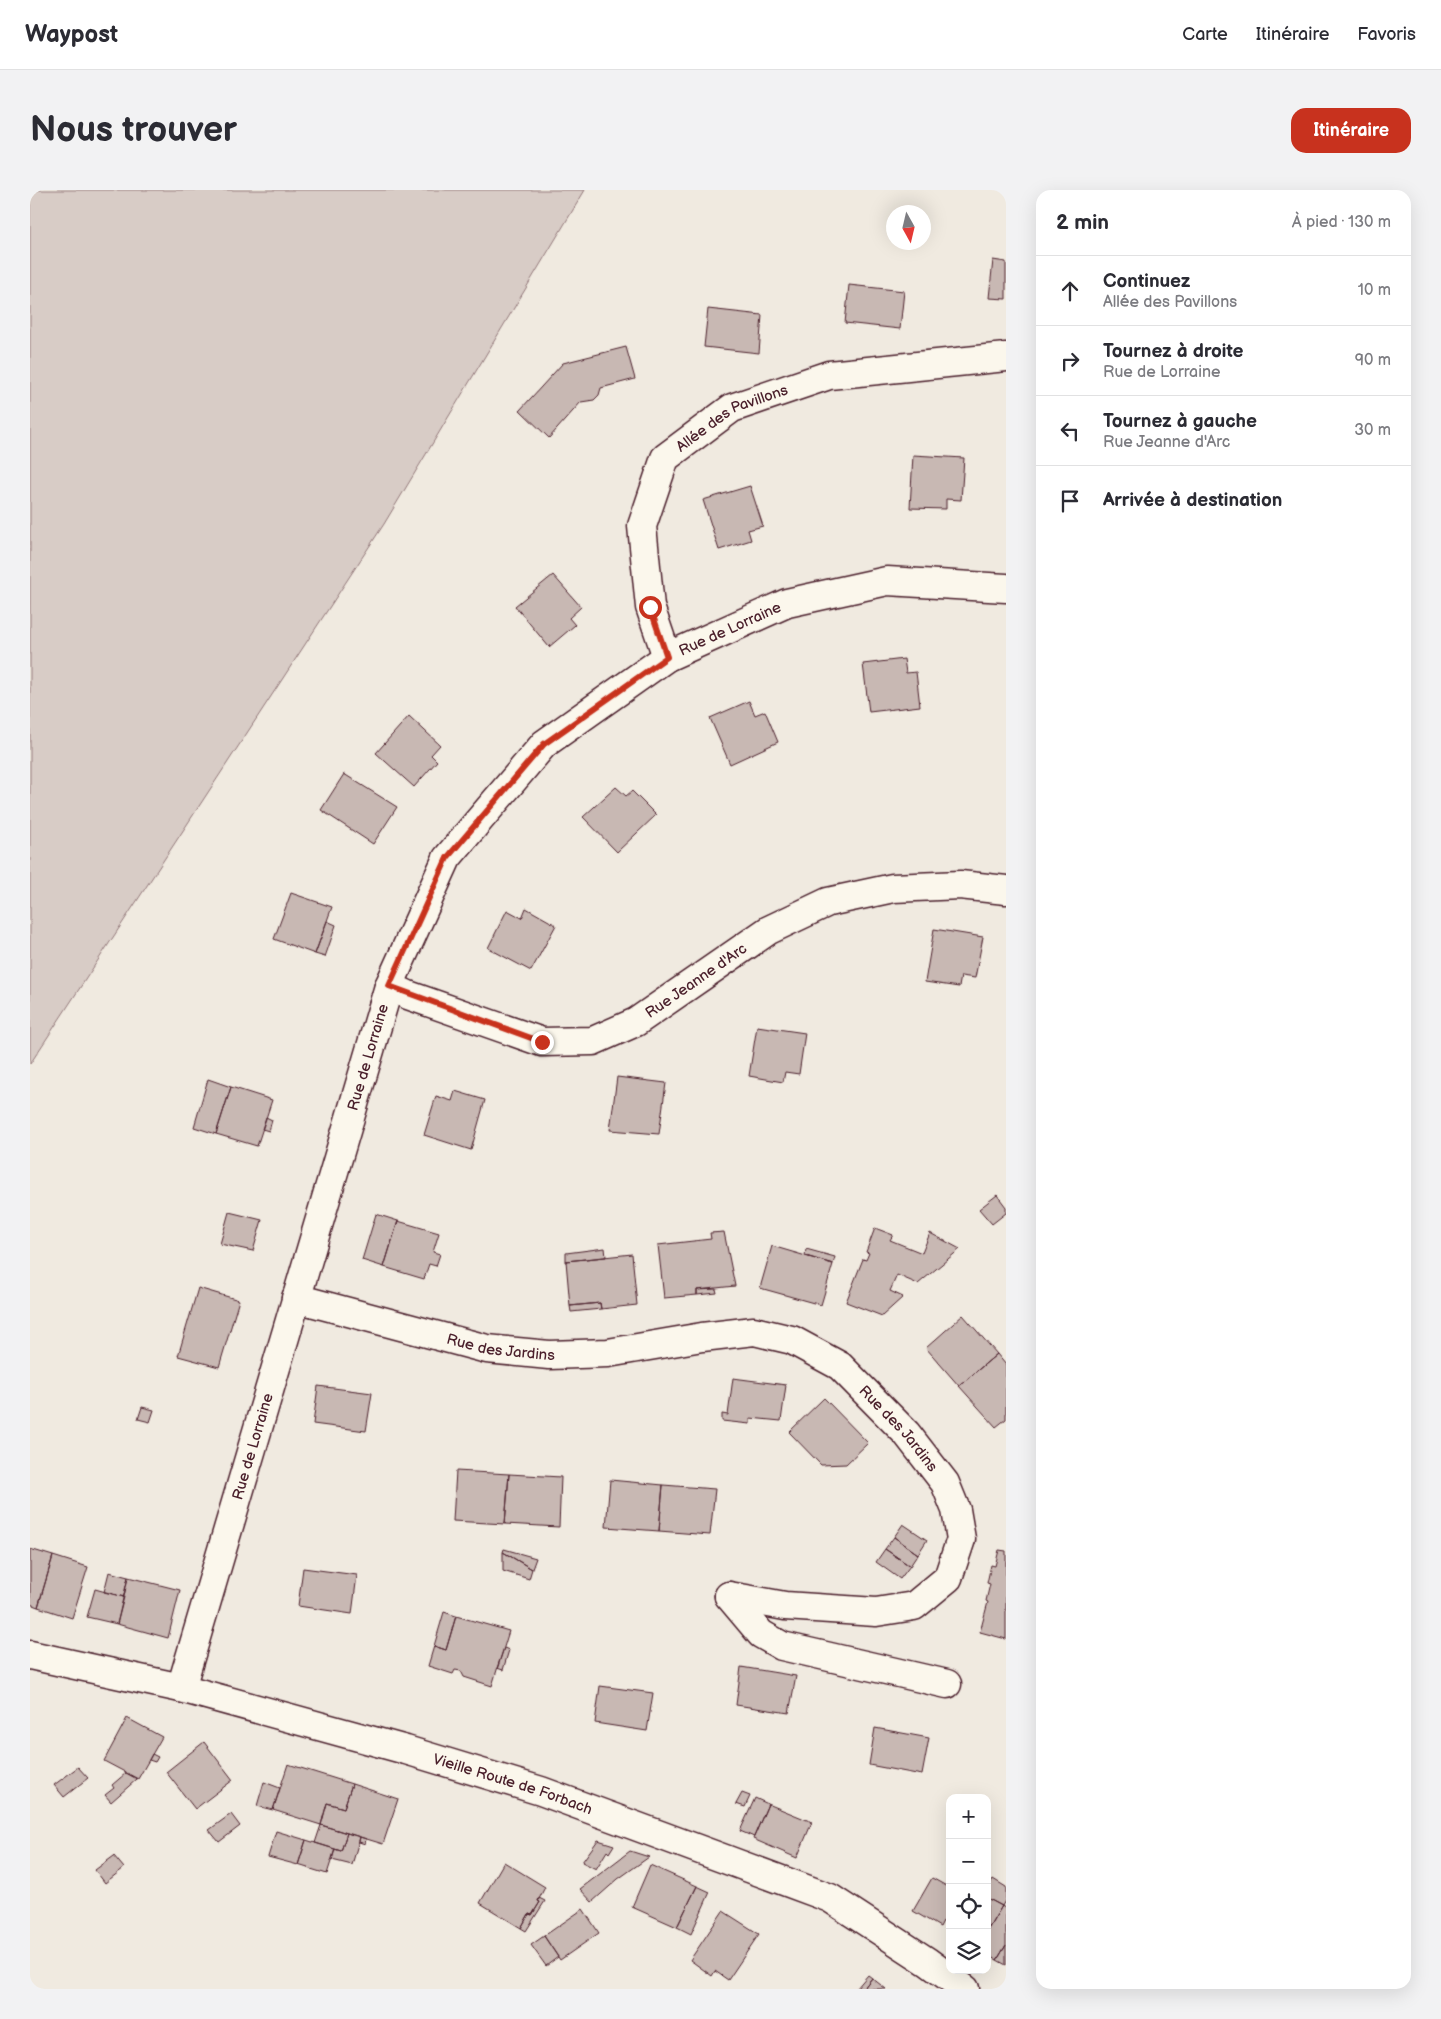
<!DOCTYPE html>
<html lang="fr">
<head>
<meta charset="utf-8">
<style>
  body { margin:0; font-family:"Balsamiq Sans",sans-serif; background:#f2f2f3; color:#2b2b33 }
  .controls { position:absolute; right:15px; bottom:15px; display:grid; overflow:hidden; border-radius:10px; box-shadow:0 5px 20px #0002 }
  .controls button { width:45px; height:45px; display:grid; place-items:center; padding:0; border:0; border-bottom:1px solid #e1e1e2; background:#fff; color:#2b2b33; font:25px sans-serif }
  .compass { position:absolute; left:856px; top:15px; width:45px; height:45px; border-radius:50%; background:#fff; box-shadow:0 5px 20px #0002; rotate:172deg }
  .stop { position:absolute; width:15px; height:15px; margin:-11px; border:4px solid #c8321e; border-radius:50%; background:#fff }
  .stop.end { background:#c8321e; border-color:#fff; box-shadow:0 1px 5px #0008 }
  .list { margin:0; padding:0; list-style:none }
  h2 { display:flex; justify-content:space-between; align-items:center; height:65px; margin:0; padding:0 20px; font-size:21px }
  h2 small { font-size:16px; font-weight:400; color:#7c7c81 }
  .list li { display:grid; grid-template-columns:32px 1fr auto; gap:15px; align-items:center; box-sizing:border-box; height:70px; padding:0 20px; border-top:1px solid #e1e1e2 }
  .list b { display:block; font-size:19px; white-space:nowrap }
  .list p { margin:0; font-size:16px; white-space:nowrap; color:#7c7c81 }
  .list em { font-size:16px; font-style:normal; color:#7c7c81 }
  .icon { flex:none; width:28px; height:28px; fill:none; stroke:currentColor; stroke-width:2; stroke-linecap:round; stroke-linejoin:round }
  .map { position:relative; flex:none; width:976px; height:1799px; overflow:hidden; border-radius:15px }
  header { display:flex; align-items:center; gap:30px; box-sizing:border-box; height:70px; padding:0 25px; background:#fff; border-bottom:1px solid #e1e1e2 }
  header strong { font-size:24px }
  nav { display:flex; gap:28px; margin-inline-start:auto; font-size:18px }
  .intro { display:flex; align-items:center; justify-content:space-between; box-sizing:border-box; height:120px; padding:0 30px }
  h1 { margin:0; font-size:35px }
  .button { padding:12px 22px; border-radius:15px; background:#c8321e; color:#fff; font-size:18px; font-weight:700 }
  main { display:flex; gap:30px; padding:0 30px }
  aside { flex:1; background:#fff; border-radius:15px; box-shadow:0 5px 20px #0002 }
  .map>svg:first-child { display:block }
  .green { fill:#d8ccc6; stroke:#917678 }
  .building { fill:#c8b8b3; stroke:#4a1f2b }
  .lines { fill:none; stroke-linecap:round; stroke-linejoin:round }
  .minor-casing { stroke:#4a1f2b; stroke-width:31 }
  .minor { stroke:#fbf7ec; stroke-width:28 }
  .route { stroke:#c8321e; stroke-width:6 }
  .labels { text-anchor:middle; stroke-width:4.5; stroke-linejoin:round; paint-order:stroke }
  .street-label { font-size:15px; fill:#4a1f2b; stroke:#fbf7ec }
</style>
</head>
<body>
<header>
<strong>Waypost</strong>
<nav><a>Carte</a><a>Itinéraire</a><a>Favoris</a></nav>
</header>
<div class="intro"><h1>Nous trouver</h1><a class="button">Itinéraire</a></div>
<main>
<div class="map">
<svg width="976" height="1799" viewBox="0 0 976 1799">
  <rect width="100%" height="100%" fill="#f0eae0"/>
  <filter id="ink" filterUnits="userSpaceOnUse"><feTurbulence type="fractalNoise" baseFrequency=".02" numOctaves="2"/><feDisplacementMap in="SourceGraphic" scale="10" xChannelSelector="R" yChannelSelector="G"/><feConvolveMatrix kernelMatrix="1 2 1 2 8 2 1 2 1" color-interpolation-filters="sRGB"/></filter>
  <g filter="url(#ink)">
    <path class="green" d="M0,0H555L354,334L0,874Z"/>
    <path class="building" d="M963,70L976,72V109L959,108Z
      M819,95L874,101L870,139L815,133Z
      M678,119L732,125L729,163L674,157Z
      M596,157L605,189L571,198L569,205L564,210L551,212L519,248L490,220L533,173Z
      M883,265L934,268L931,310L916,309V319L880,318Z
      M720,296L733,336L718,340L721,350L689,360L673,310Z
      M523,385L551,417L539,428L545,435L519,457L485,416Z
      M874,469L876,483L886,482L890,516L839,522L833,474Z
      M719,511L725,525L735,521L748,552L700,574L680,528Z
      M379,526L410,555L401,565L407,571L384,597L346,563Z
      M314,584L367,617L343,654L291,620Z
      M586,597L596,606L602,601L626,625L587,662L553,627Z
      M261,703L302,717L285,764L244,749Z
      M496,718L526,735L501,781L458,758L477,720L492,728Z
      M297,731L306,735L295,767L285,764Z
      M904,739L953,747L945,788L931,786L929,797L895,792Z
      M727,836L775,843L769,884L755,882L753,892L719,886Z
      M587,887L636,893L629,944L580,940Z
      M178,889L201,897L186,944L164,937Z
      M201,897L242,910L227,956L186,944Z
      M425,901L455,910L441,960L394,945L406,906L422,911Z
      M236,927L242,930L239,941L232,939Z
      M967,1005L976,1017V1023L962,1034L949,1019Z
      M199,1022L232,1030L223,1061L190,1054Z
      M346,1024L368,1031L354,1077L332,1070Z
      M368,1031L409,1043L403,1062L410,1064L406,1076L399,1074L394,1089L354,1077Z
      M845,1038L863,1045L860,1050L892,1063L900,1043L930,1059L888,1094L867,1085L860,1101L873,1107L852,1126L816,1112L833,1069L836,1070L839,1063L836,1062Z
      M694,1042L705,1096L667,1100V1105L634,1108L628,1055L681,1049L680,1043Z
      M742,1056L803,1074L791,1115L730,1098Z
      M575,1058L576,1067L536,1071V1063Z
      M776,1059L805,1067L803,1074L775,1066Z
      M602,1064L607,1115L571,1119L570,1113L540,1116L536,1071Z
      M168,1098L209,1110L189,1177L148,1166Z
      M686,1099L687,1103L667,1105V1100Z
      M570,1113L571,1119L541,1122L540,1116Z
      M933,1125L967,1164L929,1196L896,1158Z
      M967,1164L976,1175V1229L966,1237L929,1196Z
      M703,1188L756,1195L751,1231L720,1228V1234L692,1231V1224L698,1225Z
      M288,1196L342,1203L336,1241L283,1234Z
      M794,1208L838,1253L816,1274L791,1275L759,1242Z
      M112,1217L124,1220L120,1232L108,1229Z
      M426,1281L479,1284L475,1334L423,1331Z
      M479,1284L531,1287L529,1337L475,1334Z
      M580,1290L633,1295L629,1341L576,1337Z
      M633,1295L685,1299L680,1345L629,1341Z
      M873,1334L897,1350L888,1364L864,1347Z
      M864,1347L888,1364L880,1376L855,1359Z
      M0,1359L23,1366L8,1417L0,1414Z
      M474,1359L506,1368L502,1379L473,1362Z
      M855,1359L880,1376L870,1389L846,1372Z
      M969,1360L976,1361V1449L950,1442L958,1412L956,1411L960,1394L957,1393L961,1375L965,1376Z
      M473,1362L502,1379L499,1389L473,1381Z
      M23,1366L58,1377L42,1428L8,1417Z
      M273,1378L327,1385L322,1424L268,1416Z
      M79,1382L98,1387L94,1407L74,1402Z
      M98,1387L150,1400L138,1448L87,1434Z
      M65,1399L94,1407L87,1434L57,1427Z
      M414,1422L426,1426L416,1460L404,1456Z
      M426,1426L479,1441L462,1496L434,1487L431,1481L425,1480L423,1484L398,1476L404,1456L416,1460Z
      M474,1458L479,1460L473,1480L467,1478Z
      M711,1477L766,1486L759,1523L706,1515Z
      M570,1496L623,1503L617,1541L565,1533Z
      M97,1528L132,1547L108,1589L74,1571Z
      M845,1538L899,1548L892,1585L839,1575Z
      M174,1552L203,1590L165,1619L136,1582Z
      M122,1564L128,1567L125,1572L119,1570Z
      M258,1574L322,1594L314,1618L297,1613L291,1635L243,1620Z
      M48,1577L58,1588L34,1607L24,1595Z
      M96,1583L107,1589L81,1612L75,1605L84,1598L82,1595Z
      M234,1592L250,1598L243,1620L227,1616Z
      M322,1594L368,1609L353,1654L291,1635L297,1613L314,1618Z
      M712,1603L720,1606L715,1617L706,1614Z
      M725,1608L738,1614L724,1647L710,1641Z
      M738,1614L782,1632L767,1668L723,1649Z
      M201,1624L210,1636L189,1652L179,1640Z
      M291,1635L317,1643L311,1661L285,1653Z
      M246,1641L276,1650L268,1675L238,1667Z
      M317,1643L330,1647L322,1675L302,1670L305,1659L311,1661Z
      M330,1647L336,1649L335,1654L329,1652Z
      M276,1650L305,1659L297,1684L268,1675Z
      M568,1650L584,1655L579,1663L577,1661L566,1679L552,1672Z
      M600,1661L619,1667L588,1689L562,1712L550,1699Z
      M84,1666L94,1678L75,1693L65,1680Z
      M474,1672L515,1697L508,1711L510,1712L502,1725L499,1724L491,1738L450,1713Z
      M620,1675L667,1696L647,1737L602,1717Z
      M902,1688L920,1698V1735L913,1731L910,1737L883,1721Z
      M963,1689L976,1697V1709L972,1716L957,1708V1698Z
      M667,1696L680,1702L661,1744L647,1737Z
      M509,1708L515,1711L496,1741L491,1738L499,1724L502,1725L510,1712L508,1711Z
      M957,1708L972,1716L957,1741Z
      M972,1716L976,1719V1755L967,1770L957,1764V1741Z
      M553,1719L569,1743L530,1770L514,1746Z
      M693,1721L729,1744L698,1790L685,1781L682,1786L660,1770Z
      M514,1746L528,1767L516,1776L501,1755Z
      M976,1755V1775L967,1770Z
      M838,1785L842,1788L833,1799H826Z
      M842,1788L856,1799H833Z"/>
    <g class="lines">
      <defs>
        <g id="minor">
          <path id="s1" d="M637,467L620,417L612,336L635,268L702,218L799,185L976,167"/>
          <path id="s2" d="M359,796L378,805L512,852L563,851L606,832L739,740L798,712L863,698L930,695L976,700"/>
          <path id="s3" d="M266,1108L457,1159L519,1165L578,1163L672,1147L724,1141L762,1150L810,1176L877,1244L915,1293L926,1320L931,1349L918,1388L884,1416L846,1422L755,1416L699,1406"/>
          <path d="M699,1406L731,1444L752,1456L917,1494"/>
          <path id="s4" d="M0,1465L151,1498L376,1560L511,1601L800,1708L898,1772L935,1799"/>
          <path id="s5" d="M151,1498L359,796L417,668L514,554L637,467L757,413L857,391L976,398"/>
        </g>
      </defs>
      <use href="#minor" class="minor-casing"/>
      <use href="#minor" class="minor"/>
    </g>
  </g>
  <g class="lines" filter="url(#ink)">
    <path class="route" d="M512,852L359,796L417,668L514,554L637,467L620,417"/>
  </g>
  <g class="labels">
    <g class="street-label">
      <text dy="5" stroke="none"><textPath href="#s1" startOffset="285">Allée des Pavillons</textPath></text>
      <text dy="5" stroke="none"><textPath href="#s5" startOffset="1242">Rue de Lorraine</textPath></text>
      <text dy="5" stroke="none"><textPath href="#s2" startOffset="334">Rue Jeanne d'Arc</textPath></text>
      <text dy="5" stroke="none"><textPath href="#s5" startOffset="658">Rue de Lorraine</textPath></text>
      <text dy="5" stroke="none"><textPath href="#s3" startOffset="211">Rue des Jardins</textPath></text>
      <text dy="5" stroke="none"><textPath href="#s3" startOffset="646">Rue des Jardins</textPath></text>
      <text dy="5" stroke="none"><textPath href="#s5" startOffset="252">Rue de Lorraine</textPath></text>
      <text dy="5" stroke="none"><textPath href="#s4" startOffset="500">Vieille Route de Forbach</textPath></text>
    </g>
  </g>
</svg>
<div class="controls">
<button>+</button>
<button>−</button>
<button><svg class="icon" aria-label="locate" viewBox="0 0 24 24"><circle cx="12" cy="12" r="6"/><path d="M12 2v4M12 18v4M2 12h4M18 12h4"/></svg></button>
<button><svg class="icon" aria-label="layers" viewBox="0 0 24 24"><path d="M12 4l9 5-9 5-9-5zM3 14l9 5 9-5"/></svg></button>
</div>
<svg class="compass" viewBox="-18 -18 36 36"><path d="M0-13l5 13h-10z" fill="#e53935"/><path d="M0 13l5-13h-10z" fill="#7c7c81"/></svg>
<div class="stop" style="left:620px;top:417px"></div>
<div class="stop end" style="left:512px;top:852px"></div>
</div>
<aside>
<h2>2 min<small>À pied · 130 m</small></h2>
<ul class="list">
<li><svg class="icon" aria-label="ahead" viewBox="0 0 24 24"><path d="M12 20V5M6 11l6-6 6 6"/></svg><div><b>Continuez</b><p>Allée des Pavillons</p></div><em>10 m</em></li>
<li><svg class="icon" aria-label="right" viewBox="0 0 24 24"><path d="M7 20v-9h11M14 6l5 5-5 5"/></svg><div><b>Tournez à droite</b><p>Rue de Lorraine</p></div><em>90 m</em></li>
<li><svg class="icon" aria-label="left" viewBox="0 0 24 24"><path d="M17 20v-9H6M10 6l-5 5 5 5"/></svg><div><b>Tournez à gauche</b><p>Rue Jeanne d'Arc</p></div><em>30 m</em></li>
<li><svg class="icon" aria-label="arrive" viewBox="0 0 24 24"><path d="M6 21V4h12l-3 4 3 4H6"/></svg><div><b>Arrivée à destination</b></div></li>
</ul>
</aside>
</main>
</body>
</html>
